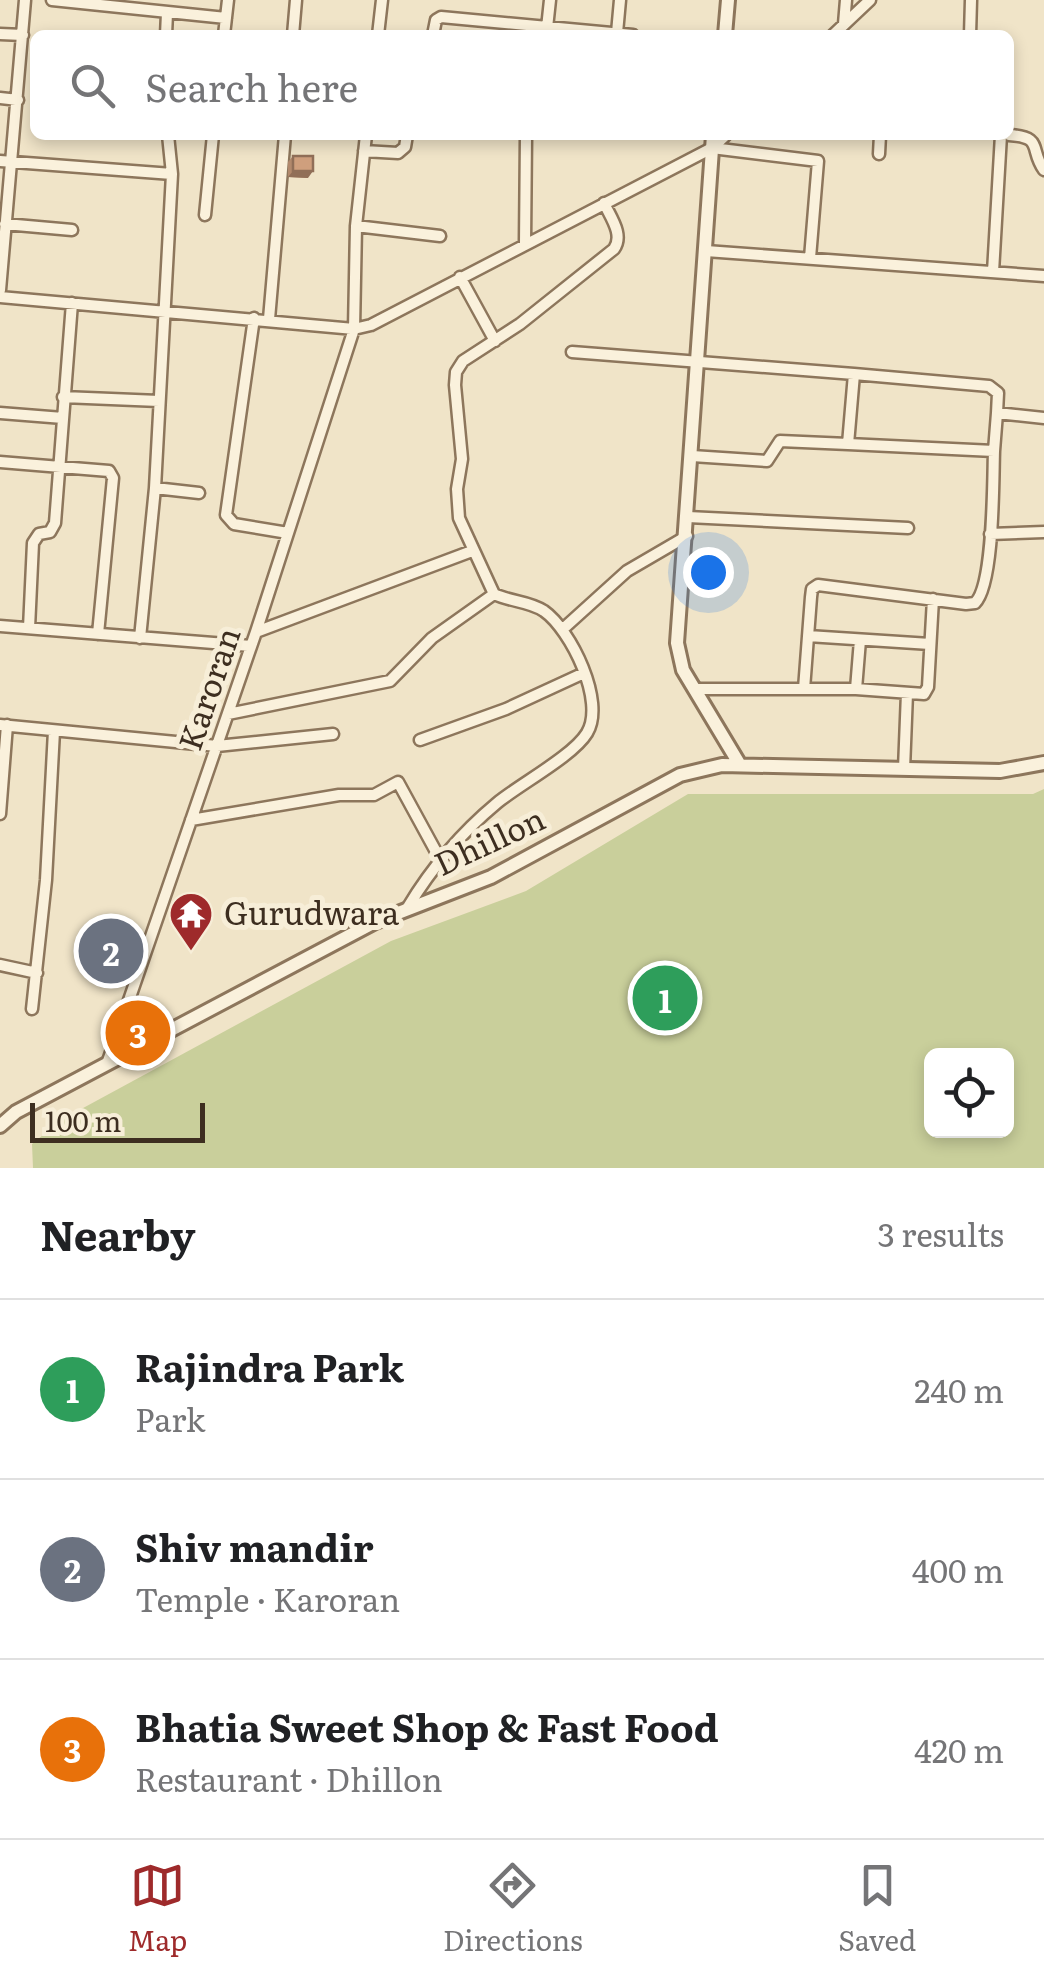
<!DOCTYPE html>
<html lang="en">
<head>
<meta charset="utf-8">
<style>
  body { margin:0; font-family:Literata,serif; background:#f6f6f6; color:#202124 }
  .controls { position:absolute; right:30px; bottom:30px; display:grid; overflow:hidden; border-radius:15px; box-shadow:0 5px 15px #0003 }
  .controls button { width:90px; height:90px; display:grid; place-items:center; padding:0; border:0; border-bottom:2px solid #e0e0e0; background:#fff; color:#202124; font:50px sans-serif }
  .scale { position:absolute; left:30px; bottom:25px; width:175px; box-sizing:border-box; padding-left:10px; border:5px solid #3d2e20; border-top:0; font-size:28px; line-height:35px; white-space:nowrap; color:#3d2e20; -webkit-text-stroke:8px #f7eed8; paint-order:stroke }
  .you { position:absolute; left:708px; top:572px; width:35px; height:35px; margin:-25px; border:8px solid #fff; border-radius:50%; background:#1a73e8; box-shadow:0 0 0 15px #1a73e833 }
  .badge { display:grid; place-items:center; width:65px; height:65px; border-radius:50%; background:#9e2a2b; color:#fff; font-size:32px; font-weight:700 }
  .pin { position:absolute; translate:-50% -50%; border:5px solid #fff; box-shadow:0 2px 10px #0006 }
  .list { margin:0; padding:0; list-style:none }
  h2 { display:flex; justify-content:space-between; align-items:center; height:130px; margin:0; padding:0 40px; font-size:42px }
  h2 small { font-size:32px; font-weight:400; color:#757577 }
  .list li { display:grid; grid-template-columns:65px 1fr auto; gap:30px; align-items:center; box-sizing:border-box; height:180px; padding:0 40px; border-top:2px solid #e0e0e0 }
  .list b { display:block; font-size:38px; white-space:nowrap }
  .list p { margin:0; font-size:32px; white-space:nowrap; color:#757577 }
  .list em { font-size:32px; font-style:normal; color:#757577 }
  .icon { flex:none; width:55px; height:55px; fill:none; stroke:currentColor; stroke-width:2; stroke-linecap:round; stroke-linejoin:round }
  .map { position:relative; flex:none; width:1044px; height:1168px; overflow:hidden }
  .search { position:absolute; background:#fff; box-shadow:0 5px 15px #0003; left:30px; right:30px; top:30px; height:110px; display:flex; align-items:center; gap:25px; box-sizing:border-box; padding:0 35px; border-radius:15px; color:#757577; font-size:38px }
  .sheet { height:670px; background:#fff }
  nav { display:flex; justify-content:space-around; align-items:center; box-sizing:border-box; height:140px; border-top:2px solid #e0e0e0; background:#fff; font-size:28px; color:#757577 }
  nav a { display:grid; justify-items:center; gap:5px }
  nav .on { color:#9e2a2b }
  .map>svg:first-child { display:block }
  .green { fill:#c9cf9b; fill-rule:evenodd }
  .lines { fill:none; stroke-linecap:round; stroke-linejoin:round }
  .minor-casing { stroke:#8d765c; stroke-width:15 }
  .tertiary-casing { stroke:#8d765c; stroke-width:18 }
  .minor { stroke:#faf1dc; stroke-width:10 }
  .tertiary { stroke:#faf1dc; stroke-width:12 }
  .wall { fill:#b2896c }
  .shaded-wall { fill:#916f58 }
  .building { fill:#cf9f7d; stroke:#916f58; stroke-width:2.5 }
  .labels { text-anchor:middle; stroke-width:10; stroke-linejoin:round; paint-order:stroke }
  .street-label { font-size:32px; fill:#3d2e20; stroke:#f7eed8 }
  .poi-label { font-size:32px; fill:#3d2e20; stroke:#f7eed8; text-anchor:start }
</style>
</head>
<body>
<div class="map">
<svg width="1044" height="1168" viewBox="0 0 1044 1168">
  <rect width="100%" height="100%" fill="#f0e4c8"/>
  <path class="green" d="M1044,789V1168H33L32,1144L61,1120L391,941L526,891L688,794H1033ZM932,1056H1006V1130H932Z"/>
  <g class="lines">
    <defs>
      <path id="minor" d="M52,0L226,18
        M844,24L846,0
        M547,28L550,0
        M617,33L620,0
        M0,34L23,35
        M166,35L167,13
        M224,35L228,0
        M293,35L296,0
        M378,35L382,0
        M433,35L436,20L441,17L633,35
        M833,35L870,0
        M970,35L971,0
        M0,98L18,100
        M168,135L172,174
        M1009,135C1044,137 1029,149 1044,170
        M712,148L818,161L810,258
        M364,151L398,153L405,147L407,135
        M879,154L880,135
        M0,161L172,174L155,488
        M205,215L213,135
        M5,224L72,230
        M356,226L440,236
        M525,243L526,135
        M706,251L1044,276
        M993,272L1001,135
        M460,277L495,341
        M0,290L25,0
        M0,297L354,329L371,325L712,148L726,135
        M254,318L226,515L234,524L288,533
        M269,319L285,135
        M572,352L854,374L848,444L994,451L997,413L1044,418
        M854,374L989,386L998,393L997,413
        M63,397L159,401
        M0,413L63,418
        M692,456L767,461L780,441L848,444
        M0,462L109,471L113,478L98,634
        M688,517L908,528
        M990,534L1044,532
        M0,626L251,646
        M29,628L33,543L39,534L50,532L55,523L72,303
        M564,628L627,571L687,536
        M256,632L472,551
        M808,636L930,644
        M140,638L155,488L199,493
        M695,689H856L924,694L928,687L933,599
        M804,689L811,597L812,589L818,585L966,604L975,603C994,585 993,481 994,451
        M856,689L860,640
        M228,714L390,681L432,638L494,594
        M0,725L217,746L333,734
        M420,740L506,709L584,673
        M904,769L907,693
        M0,814L7,725
        M191,820L339,795H374L398,782L440,859
        M408,907C432,867 461,833 497,803C520,784 573,756 587,733C606,702 571,630 544,611C529,601 511,602 494,594L459,518L457,489L462,459L455,385L456,372L463,361L520,324L614,249C624,235 611,218 604,203
        M0,965L37,973
        M32,1009L46,880L54,731
        M107,1064L256,632L354,329L356,226L366,135"/>
      <path id="tertiary" d="M725,35L728,0
        M713,135L677,643L683,670L740,765
        M0,1126L16,1112L375,922L491,877L680,775L722,765L1000,771L1044,763"/>
    </defs>
    <use href="#minor" class="minor-casing"/>
    <use href="#tertiary" class="tertiary-casing"/>
    <use href="#minor" class="minor"/>
    <use href="#tertiary" class="tertiary"/>
  </g>
  <path class="wall" d="M293,156L308,178L288,177V162Z"/>
  <path class="shaded-wall" d="M293,171H313L308,178L288,177Z"/>
  <path class="building" d="M293,156H313V171H293Z"/>
  <defs>
    <symbol id="temple-pin" viewBox="-11 -11 22 30"><path d="M0 17L-7.5 6A9.5 9.5 0 1 1 7.5 6Z" fill="#9e2a2b" stroke="#f7eed8"/><path d="M0-6L5-2H3V0L6.5 2.5H4V6H1.5V3h-3V6H-4V2.5H-6.5L-3 0V-2H-5Z" fill="#fff"/></symbol>
  </defs>
  <g fill-rule="evenodd">
    <use href="#temple-pin" x="166" y="889" width="50" height="68"/>
  </g>
  <g class="labels">
    <g class="street-label">
      <text transform="translate(210 689) rotate(-71)" y="11">Karoran</text>
      <text transform="translate(490 842) rotate(-25)" y="11">Dhillon</text>
    </g>
    <g class="poi-label">
      <text x="224" y="925">Gurudwara</text>
    </g>
  </g>
</svg>
<div class="controls">
<button><svg class="icon" aria-label="locate" viewBox="0 0 24 24"><circle cx="12" cy="12" r="6"/><path d="M12 2v4M12 18v4M2 12h4M18 12h4"/></svg></button>
</div>
<div class="scale">100 m</div>
<div class="you"></div>
<div class="pin badge" style="left:665px;top:998px;background:#2e9e5b">1</div>
<div class="pin badge" style="left:111px;top:951px;background:#6b7280">2</div>
<div class="pin badge" style="left:138px;top:1033px;background:#e8710a">3</div>
<div class="search"><svg class="icon" aria-label="search" viewBox="0 0 24 24"><circle cx="10" cy="10" r="6"/><path d="M15 15l6 6"/></svg>Search here</div>
</div>
<section class="sheet">
<h2>Nearby<small>3 results</small></h2>
<ul class="list">
<li><span class="badge" style="background:#2e9e5b">1</span><div><b>Rajindra Park</b><p>Park</p></div><em>240 m</em></li>
<li><span class="badge" style="background:#6b7280">2</span><div><b>Shiv mandir</b><p>Temple · Karoran</p></div><em>400 m</em></li>
<li><span class="badge" style="background:#e8710a">3</span><div><b>Bhatia Sweet Shop &amp; Fast Food</b><p>Restaurant · Dhillon</p></div><em>420 m</em></li>
</ul>
</section>
<nav>
<a class="on"><svg class="icon" aria-label="map" viewBox="0 0 24 24"><path d="M3 6l6-2 6 2 6-2v14l-6 2-6-2-6 2zM9 4v14M15 6v14"/></svg>Map</a>
<a><svg class="icon" aria-label="directions" viewBox="0 0 24 24"><path d="M12 3l9 9-9 9-9-9zM9 14v-3h6M13 9l2 2-2 2"/></svg>Directions</a>
<a><svg class="icon" aria-label="saved" viewBox="0 0 24 24"><path d="M7 4h10v16l-5-4-5 4z"/></svg>Saved</a>
</nav>
</body>
</html>
